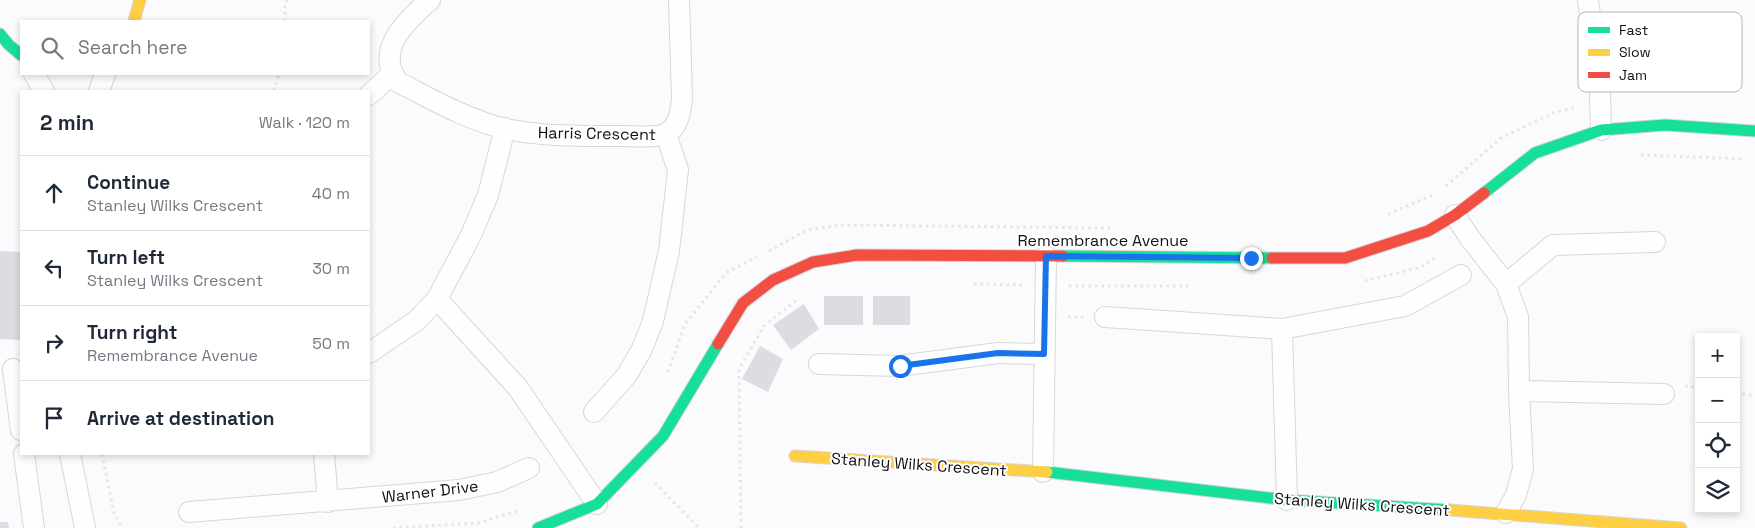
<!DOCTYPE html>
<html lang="en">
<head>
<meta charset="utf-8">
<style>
  body { margin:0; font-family:"Space Grotesk",sans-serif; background:#f6f6f7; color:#1f2937 }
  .controls { position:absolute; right:15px; bottom:15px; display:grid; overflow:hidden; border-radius:0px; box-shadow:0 2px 8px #0003 }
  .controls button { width:45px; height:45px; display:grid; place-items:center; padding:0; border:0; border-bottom:1px solid #e0e1e3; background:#fff; color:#1f2937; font:25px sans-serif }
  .stop { position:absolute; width:15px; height:15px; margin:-11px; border:4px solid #1a73e8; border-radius:50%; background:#fff }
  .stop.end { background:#1a73e8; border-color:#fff; box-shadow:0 1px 5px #0008 }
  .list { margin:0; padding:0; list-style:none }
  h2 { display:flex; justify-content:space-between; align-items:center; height:65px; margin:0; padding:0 20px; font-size:21px }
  h2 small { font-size:16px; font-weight:400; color:#747a83 }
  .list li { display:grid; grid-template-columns:32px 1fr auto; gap:15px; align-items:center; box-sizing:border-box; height:75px; padding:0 20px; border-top:1px solid #e0e1e3 }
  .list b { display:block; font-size:19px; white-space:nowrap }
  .list p { margin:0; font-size:16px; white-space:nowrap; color:#747a83 }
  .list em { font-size:16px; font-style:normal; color:#747a83 }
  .icon { flex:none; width:28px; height:28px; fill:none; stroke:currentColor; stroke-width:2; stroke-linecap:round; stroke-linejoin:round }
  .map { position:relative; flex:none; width:1755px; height:528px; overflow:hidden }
  .search { position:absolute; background:#fff; box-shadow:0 2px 8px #0003; left:20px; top:20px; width:350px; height:55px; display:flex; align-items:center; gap:12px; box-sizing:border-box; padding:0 18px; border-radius:0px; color:#747a83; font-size:19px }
  .panel { position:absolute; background:#fff; box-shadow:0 2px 8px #0003; left:20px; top:90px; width:350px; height:365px; border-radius:0px }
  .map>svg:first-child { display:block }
  .building { fill:#dddce0 }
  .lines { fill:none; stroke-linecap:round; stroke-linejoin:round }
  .street-casing { stroke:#d7d6da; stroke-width:22 }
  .fast-casing { stroke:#d7d6da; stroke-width:13 }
  .slow-casing { stroke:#d7d6da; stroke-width:13 }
  .jam-casing { stroke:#d7d6da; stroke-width:13 }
  .path { stroke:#e5e5e6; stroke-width:3; stroke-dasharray:2.5 4; stroke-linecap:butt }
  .street { stroke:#fefeff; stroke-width:20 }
  .fast { stroke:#16e098; stroke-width:11 }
  .slow { stroke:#ffcf43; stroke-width:11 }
  .jam { stroke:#f24e42; stroke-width:11 }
  .route { stroke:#1a73e8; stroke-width:6 }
  .labels { text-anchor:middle; stroke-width:4; stroke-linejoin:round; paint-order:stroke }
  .street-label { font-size:16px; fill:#0f0f15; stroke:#fff }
  .key { fill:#fff; stroke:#b7b7b9; stroke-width:1 }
  .key-label { font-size:14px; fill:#0f0f15 }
</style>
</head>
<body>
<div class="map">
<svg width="1755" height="528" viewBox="0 0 1755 528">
  <rect width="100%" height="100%" fill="#fbfafc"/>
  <path class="building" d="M0,251L21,252V340L0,339Z
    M824,296H863V325H824Z
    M873,296H910V325H873Z
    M804,304L819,329L791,350L773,325Z
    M760,346L783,359L768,392L742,379Z
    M0,522H8L9,528H0Z"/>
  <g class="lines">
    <defs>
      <path id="street" d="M430,0C406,21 374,50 398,82C433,100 468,120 506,129C545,137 584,136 624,136C635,136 655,138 665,134C679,128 681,110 682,98L679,0
        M1588,0L1600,92L1601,130
        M34,74L44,91
        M99,91L105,74
        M369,95L392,74
        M1455,215L1469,237L1506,284L1518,317L1519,391L1523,469L1516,495L1506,513
        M1506,284L1553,245L1655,242
        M437,299L518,388L597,504
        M1105,317L1282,329L1405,306L1461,275
        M1282,329L1287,500
        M369,353L416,321L437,299L471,235L488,195L505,128
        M819,364L899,366L998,353L1044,354
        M13,369L21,430
        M1519,391L1664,394
        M594,412L627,375L642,349L653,321L669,251L678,170L666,134
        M24,454L34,528
        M70,454L85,528
        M324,454L328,502
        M1043,472L1046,256
        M189,512L459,490L497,482L529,468"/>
      <path id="fast" d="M0,34L9,45L21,55
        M1484,193L1535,153L1601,130L1665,125L1755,131
        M1063,256L1272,258
        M1047,472L1287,500L1450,510
        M538,528L597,504L663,436L718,344"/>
      <path id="slow" d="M134,21L140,0
        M795,456L1047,472
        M1450,510L1681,528"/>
      <path id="jam" d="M1272,258H1345L1428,231L1455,215L1484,193
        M718,344L743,303L773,280L813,262L857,255L1063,256"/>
    </defs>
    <use href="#street" class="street-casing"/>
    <use href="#fast" class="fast-casing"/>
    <use href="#slow" class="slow-casing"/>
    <use href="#jam" class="jam-casing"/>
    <path class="path" d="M285,21V3L287,0
      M274,91L279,74
      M1641,155L1744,159
      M1446,186L1501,138L1553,113L1578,107
      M1388,214L1433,195
      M769,251L807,230L841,225L1110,228
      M1365,281L1421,267L1435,258
      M974,284L1025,285
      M1069,286H1190
      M1068,317H1084
      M668,372L685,324L726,273L757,257
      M1685,386L1699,387
      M1736,393L1755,396
      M102,454L114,513L122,528
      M655,483L699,528
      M393,528L478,523L517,511
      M741,528L739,369L764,326L798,299"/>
    <use href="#street" class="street"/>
    <use href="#fast" class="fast"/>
    <use href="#slow" class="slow"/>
    <use href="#jam" class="jam"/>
  </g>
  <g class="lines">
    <path class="route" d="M900,366L998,353L1044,354L1046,256L1251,258"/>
  </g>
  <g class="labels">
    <g class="street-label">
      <text transform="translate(597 133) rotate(1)" y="6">Harris Crescent</text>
      <text x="1103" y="246">Remembrance Avenue</text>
      <text transform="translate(919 464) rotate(4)" y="6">Stanley Wilks Crescent</text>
      <text transform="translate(430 491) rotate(-7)" y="6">Warner Drive</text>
      <text transform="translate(1362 504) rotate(4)" y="6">Stanley Wilks Crescent</text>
    </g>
  </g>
  <rect x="1578" y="12" width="164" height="80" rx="8" class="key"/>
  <rect x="1588" y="27" width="22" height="6" fill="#16e098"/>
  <rect x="1588" y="49" width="22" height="7" fill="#ffcf43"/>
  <rect x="1588" y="72" width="22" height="6" fill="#f24e42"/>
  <g class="key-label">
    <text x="1619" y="35">Fast</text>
    <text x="1619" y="57">Slow</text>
    <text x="1619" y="80">Jam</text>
  </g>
</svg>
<div class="controls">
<button>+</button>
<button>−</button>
<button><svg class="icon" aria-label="locate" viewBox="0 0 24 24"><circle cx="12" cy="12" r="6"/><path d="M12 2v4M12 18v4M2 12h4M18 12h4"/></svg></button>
<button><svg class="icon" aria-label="layers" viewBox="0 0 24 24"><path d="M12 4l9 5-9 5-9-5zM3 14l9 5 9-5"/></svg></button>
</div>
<div class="stop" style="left:900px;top:366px"></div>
<div class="stop end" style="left:1251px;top:258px"></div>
<div class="search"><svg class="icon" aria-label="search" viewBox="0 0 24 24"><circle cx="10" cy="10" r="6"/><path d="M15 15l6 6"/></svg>Search here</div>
<section class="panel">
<h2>2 min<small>Walk · 120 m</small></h2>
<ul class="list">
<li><svg class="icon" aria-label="ahead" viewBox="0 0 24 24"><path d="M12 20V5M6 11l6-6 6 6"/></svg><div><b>Continue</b><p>Stanley Wilks Crescent</p></div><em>40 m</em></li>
<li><svg class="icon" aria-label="left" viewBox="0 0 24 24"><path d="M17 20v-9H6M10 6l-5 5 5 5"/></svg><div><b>Turn left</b><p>Stanley Wilks Crescent</p></div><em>30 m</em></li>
<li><svg class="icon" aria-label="right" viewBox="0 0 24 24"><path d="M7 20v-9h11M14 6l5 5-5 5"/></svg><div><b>Turn right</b><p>Remembrance Avenue</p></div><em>50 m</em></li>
<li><svg class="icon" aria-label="arrive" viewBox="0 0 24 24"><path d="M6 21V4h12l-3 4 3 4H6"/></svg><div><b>Arrive at destination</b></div></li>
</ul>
</section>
</div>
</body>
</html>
